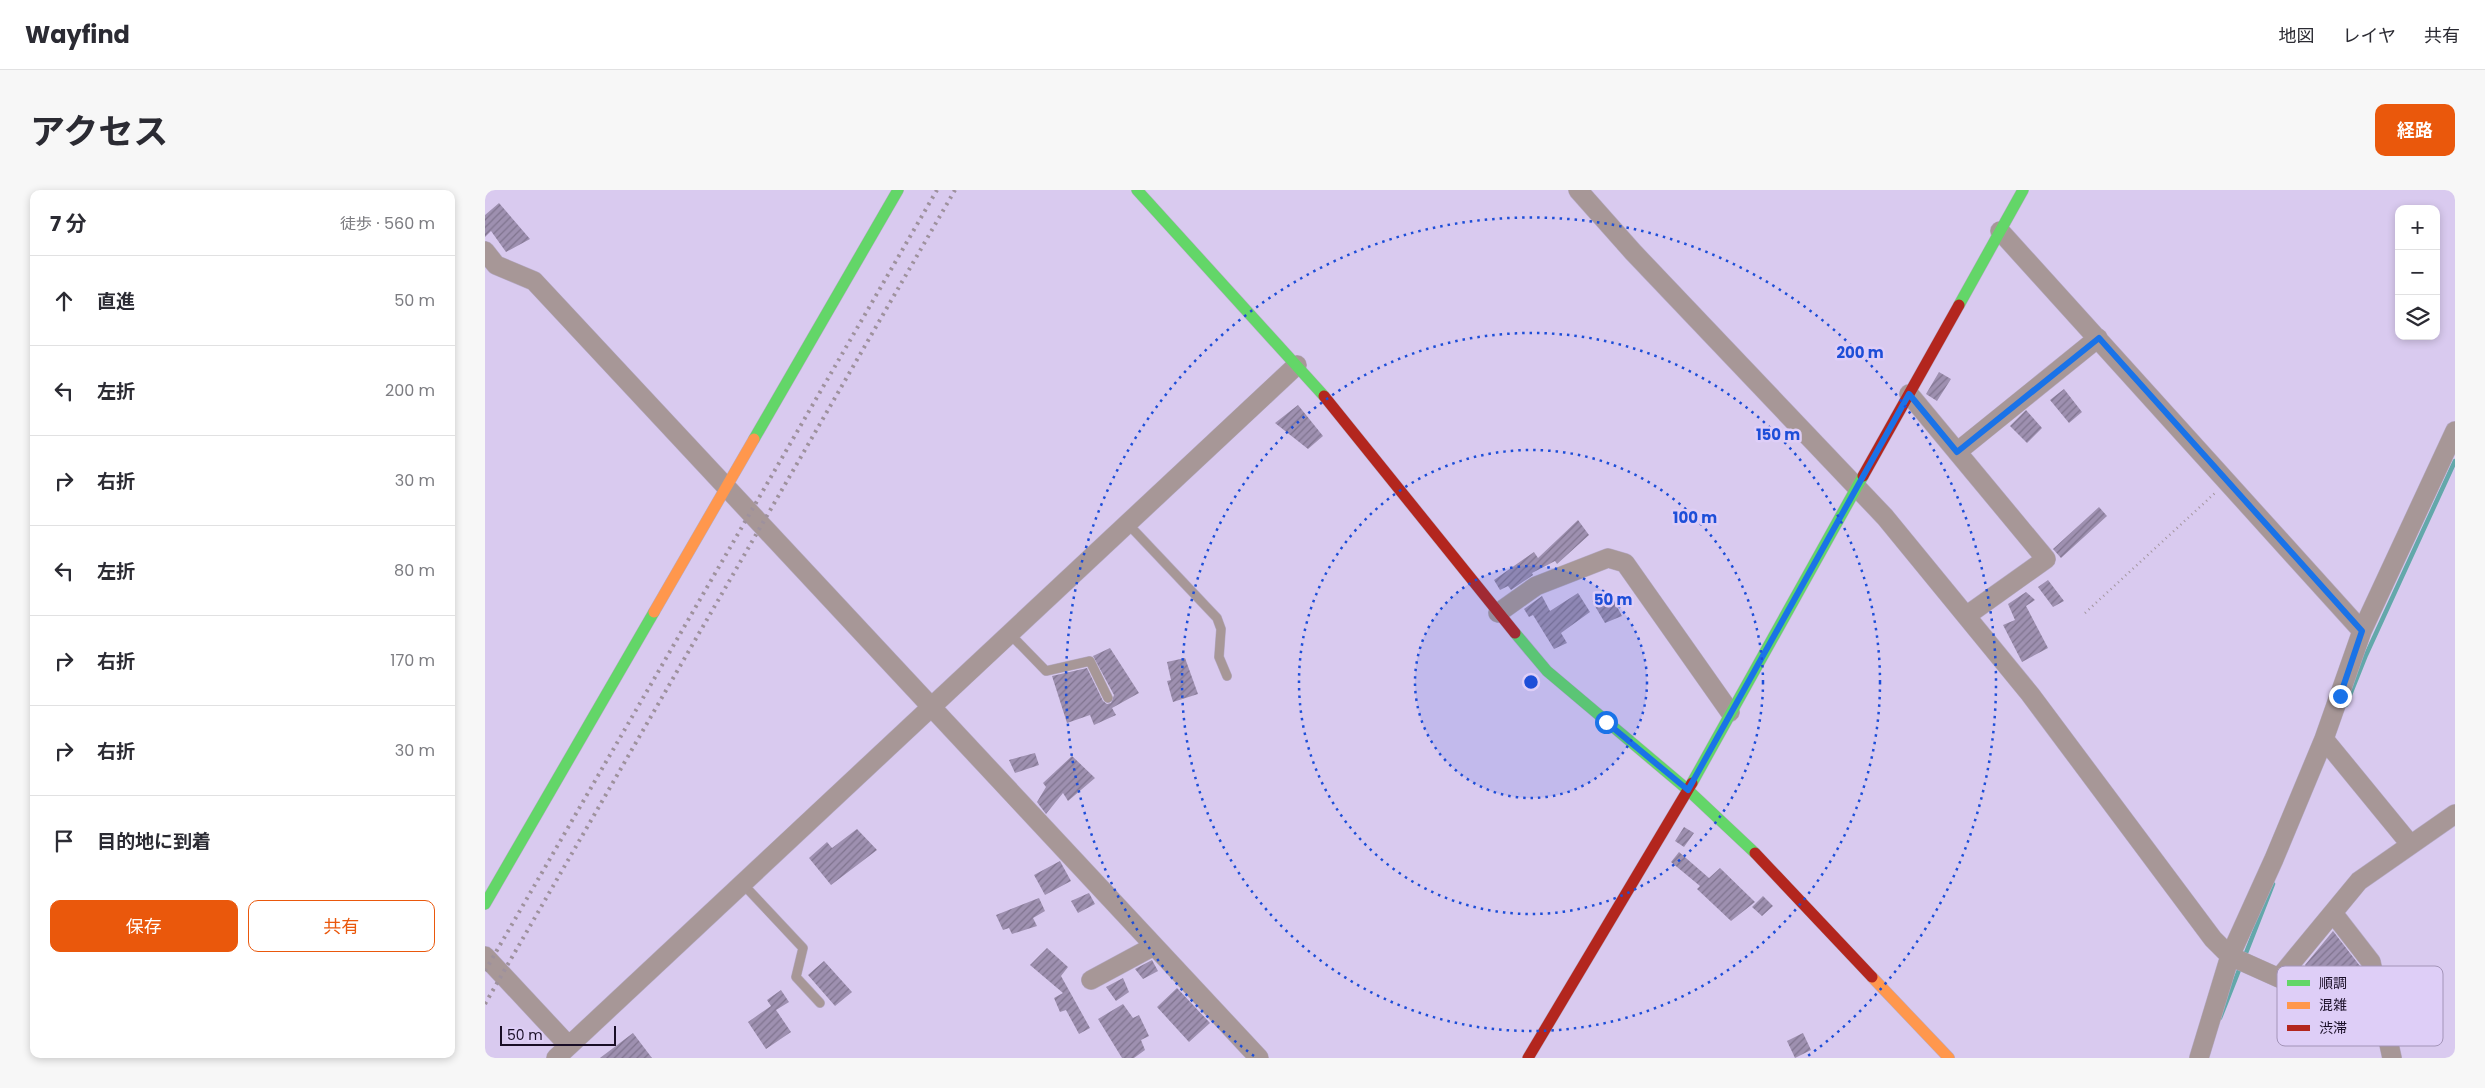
<!DOCTYPE html>
<html lang="ja">
<head>
<meta charset="utf-8">
<style>
  body { margin:0; font-family:Poppins,"Noto Sans JP",sans-serif; background:#f7f7f7; color:#2b2b33 }
  .controls { position:absolute; right:15px; top:15px; display:grid; overflow:hidden; border-radius:10px; box-shadow:0 2px 8px #0003 }
  .controls button { width:45px; height:45px; display:grid; place-items:center; padding:0; border:0; border-bottom:1px solid #e1e1e2; background:#fff; color:#2b2b33; font:25px sans-serif }
  .scale { position:absolute; left:15px; bottom:12px; width:116px; box-sizing:border-box; padding-left:5px; border:2px solid #190e26; border-top:0; font-size:14px; line-height:18px; white-space:nowrap; color:#190e26; -webkit-text-stroke:4px #decef7; paint-order:stroke }
  .stop { position:absolute; width:15px; height:15px; margin:-11px; border:4px solid #1a73e8; border-radius:50%; background:#fff }
  .stop.end { background:#1a73e8; border-color:#fff; box-shadow:0 1px 5px #0008 }
  .list { margin:0; padding:0; list-style:none }
  h2 { display:flex; justify-content:space-between; align-items:center; height:65px; margin:0; padding:0 20px; font-size:21px }
  h2 small { font-size:16px; font-weight:400; color:#7c7c81 }
  .list li { display:grid; grid-template-columns:32px 1fr auto; gap:15px; align-items:center; box-sizing:border-box; height:90px; padding:0 20px; border-top:1px solid #e1e1e2 }
  .list b { display:block; font-size:19px; white-space:nowrap }
  .list em { font-size:16px; font-style:normal; color:#7c7c81 }
  .actions { display:flex; gap:10px; padding:15px 20px }
  .actions a { flex:1; padding:11px 0; border:1px solid #ea580c; border-radius:10px; text-align:center; font-size:18px; color:#ea580c }
  .actions .main { background:#ea580c; color:#fff }
  .icon { flex:none; width:28px; height:28px; fill:none; stroke:currentColor; stroke-width:2; stroke-linecap:round; stroke-linejoin:round }
  .map { position:relative; flex:none; width:1970px; height:868px; overflow:hidden; border-radius:10px }
  header { display:flex; align-items:center; gap:30px; box-sizing:border-box; height:70px; padding:0 25px; background:#fff; border-bottom:1px solid #e1e1e2 }
  header strong { font-size:24px }
  nav { display:flex; gap:28px; margin-inline-start:auto; font-size:18px }
  .intro { display:flex; align-items:center; justify-content:space-between; box-sizing:border-box; height:120px; padding:0 30px }
  h1 { margin:0; font-size:35px }
  .button { padding:12px 22px; border-radius:10px; background:#ea580c; color:#fff; font-size:18px; font-weight:700 }
  main { display:flex; gap:30px; padding:0 30px }
  aside { flex:1; background:#fff; border-radius:10px; box-shadow:0 2px 8px #0003 }
  .map>svg:first-child { display:block }
  .lines { fill:none; stroke-linecap:round; stroke-linejoin:round }
  .stream { stroke:#63a8aa; stroke-width:4.5 }
  .building { fill:url(#building-hatch) }
  .lane-casing { stroke:#b7abc8; stroke-width:10 }
  .street-casing { stroke:#b7abc8; stroke-width:20 }
  .fast-casing { stroke:#b7abc8; stroke-width:12 }
  .slow-casing { stroke:#b7abc8; stroke-width:12 }
  .jam-casing { stroke:#b7abc8; stroke-width:12 }
  .path { stroke:#a3969f; stroke-width:2.5; stroke-dasharray:1 4; stroke-linecap:butt }
  .lane { stroke:#a79797; stroke-width:9 }
  .street { stroke:#a79797; stroke-width:19 }
  .fast { stroke:#63d668; stroke-width:11 }
  .slow { stroke:#ff974d; stroke-width:11 }
  .jam { stroke:#b3261e; stroke-width:11 }
  .rail { stroke:#9e919d; stroke-width:4; stroke-dasharray:2.5 5; stroke-linecap:butt }
  .route { stroke:#1a73e8; stroke-width:6 }
  .ring { fill:none; stroke:#1d4ed8; stroke-width:2.5; stroke-dasharray:2.5 5 }
  .key { fill:#decef7; stroke:#a394b8; stroke-width:1 }
  .key-label { font-size:14px; fill:#190e26 }
  .centre { fill:#1d4ed8; stroke:#decef7; stroke-width:2.5 }
  .ring-label { font-size:15px; text-anchor:middle; font-weight:bold; fill:#1d4ed8; stroke:#decef7; stroke-width:5; stroke-linejoin:round; paint-order:stroke }
</style>
</head>
<body>
<header>
<strong>Wayfind</strong>
<nav><a>地図</a><a>レイヤ</a><a>共有</a></nav>
</header>
<div class="intro"><h1>アクセス</h1><a class="button">経路</a></div>
<main>
<aside>
<h2>7 分<small>徒歩 · 560 m</small></h2>
<ul class="list">
<li><svg class="icon" aria-label="ahead" viewBox="0 0 24 24"><path d="M12 20V5M6 11l6-6 6 6"/></svg><div><b>直進</b></div><em>50 m</em></li>
<li><svg class="icon" aria-label="left" viewBox="0 0 24 24"><path d="M17 20v-9H6M10 6l-5 5 5 5"/></svg><div><b>左折</b></div><em>200 m</em></li>
<li><svg class="icon" aria-label="right" viewBox="0 0 24 24"><path d="M7 20v-9h11M14 6l5 5-5 5"/></svg><div><b>右折</b></div><em>30 m</em></li>
<li><svg class="icon" aria-label="left" viewBox="0 0 24 24"><path d="M17 20v-9H6M10 6l-5 5 5 5"/></svg><div><b>左折</b></div><em>80 m</em></li>
<li><svg class="icon" aria-label="right" viewBox="0 0 24 24"><path d="M7 20v-9h11M14 6l5 5-5 5"/></svg><div><b>右折</b></div><em>170 m</em></li>
<li><svg class="icon" aria-label="right" viewBox="0 0 24 24"><path d="M7 20v-9h11M14 6l5 5-5 5"/></svg><div><b>右折</b></div><em>30 m</em></li>
<li><svg class="icon" aria-label="arrive" viewBox="0 0 24 24"><path d="M6 21V4h12l-3 4 3 4H6"/></svg><div><b>目的地に到着</b></div></li>
</ul>
<div class="actions"><a class="main">保存</a><a>共有</a></div>
</aside>
<div class="map">
<svg width="1970" height="868" viewBox="0 0 1970 868">
  <defs>
    <pattern id="building-hatch" width="6" height="6" patternUnits="userSpaceOnUse" patternTransform="scale(1.25)"><rect width="6" height="6" fill="#9e90b0"/><path d="M-1 1l2-2M0 6l6-6M5 7l2-2" fill="none" stroke="#80748f"/></pattern>
  </defs>
  <rect width="100%" height="100%" fill="#d9caef"/>
  <g class="lines">
    <path class="stream" d="M1861,515L1881,465L1970,271
      M1759,768L1788,694
      M1735,828L1756,775"/>
  </g>
  <path class="building" d="M14,13L45,49L21,62L6,41L0,47V25Z
    M1454,182L1466,189L1452,211L1441,204Z
    M1579,199L1597,222L1584,233L1565,210Z
    M813,215L838,246L823,259L790,233Z
    M1541,220L1557,238L1542,253L1525,236Z
    M1614,317L1622,326L1576,368L1568,359Z
    M1093,330L1104,345L1072,374L1070,371L1047,383L1048,385L1026,400L1023,396L1015,400L1009,390L1049,362L1053,368Z
    M1563,390L1579,411L1568,417L1553,397Z
    M1541,402L1550,410L1541,416L1563,458L1537,472L1518,435L1530,430L1523,414Z
    M1093,403L1105,422L1076,443L1082,453L1069,459L1048,425L1044,427L1039,419L1057,406L1065,421Z
    M1125,403L1137,426L1120,433L1107,411Z
    M625,458L654,503L627,518L631,525L609,535L605,525L582,533L567,486L602,478L618,511L622,514L626,513L629,505L608,466Z
    M700,468L713,504L688,512L682,491L686,490L682,472Z
    M550,563L554,575L530,583L524,570Z
    M587,566L610,588L583,611L578,603L561,624L552,612L561,597L558,593Z
    M1199,637L1209,643L1199,657L1190,651Z
    M372,639L392,660L346,695L324,668L342,652L347,658Z
    M1194,662L1224,688L1235,678L1270,712L1246,731L1212,699L1215,696L1186,672Z
    M575,671L586,691L560,705L549,685Z
    M604,703L610,714L593,723L586,711Z
    M1278,706L1288,716L1277,726L1267,717Z
    M554,708L560,721L548,728L552,736L527,744L524,738L518,740L511,725Z
    M1848,741L1875,776L1842,804L1858,833L1827,850L1815,825L1829,818L1816,797L1827,787L1820,775Z
    M562,758L583,777L576,786L605,838L594,844L581,820L575,822L569,808L578,803L545,775Z
    M667,770L673,781L658,789L650,779Z
    M339,771L367,802L350,816L323,785Z
    M638,788L644,802L631,811L621,797Z
    M692,798L725,833L704,852L672,817Z
    M296,800L304,812L291,820L306,842L281,859L263,832L286,816L282,810Z
    M638,814L648,828L654,825L664,846L656,850L660,860L649,868H637L613,829Z
    M148,843L167,868H115Z
    M1318,843L1326,860L1310,868L1302,851Z"/>
  <g class="lines">
    <defs>
      <path id="lane" d="M643,334L732,428L736,439L734,467L742,486
        M525,444L561,481L605,471L623,508
        M257,693L318,758L311,787L335,813"/>
      <path id="street" d="M1093,0L1148,62L1400,327L1545,504L1728,749L1745,766L1794,788L1874,691L1970,624
        M1515,41L1877,441
        M0,61L11,75L49,91L774,868
        M1424,204L1561,369L1481,426
        M1472,262L1613,148
        M1013,423L1051,396L1123,368L1140,373L1245,522
        M1839,549L1925,654
        M1848,723L1886,772L1907,868
        M0,766L83,855
        M606,790L669,756
        M71,868L812,175
        M1714,868L1745,766L1789,669L1839,549L1877,441L1970,241"/>
      <path id="fast" d="M652,0L839,206
        M1474,115L1538,0
        M269,249L413,0
        M1030,443L1062,481L1203,600L1270,663
        M1207,593L1378,286
        M0,714L169,422"/>
      <path id="slow" d="M169,422L269,249
        M1387,787L1464,868"/>
      <path id="jam" d="M839,206L1030,443
        M1378,286L1474,115
        M1270,663L1387,787
        M1043,868L1207,593"/>
    </defs>
    <use href="#lane" class="lane-casing"/>
    <use href="#street" class="street-casing"/>
    <use href="#fast" class="fast-casing"/>
    <use href="#slow" class="slow-casing"/>
    <use href="#jam" class="jam-casing"/>
    <path class="path" d="M1600,423L1730,303"/>
    <use href="#lane" class="lane"/>
    <use href="#street" class="street"/>
    <use href="#fast" class="fast"/>
    <use href="#slow" class="slow"/>
    <use href="#jam" class="jam"/>
    <path class="rail" d="M0,781L452,0
      M0,814L470,0"/>
  </g>
  <g class="lines">
    <path class="route" d="M1121,532L1203,600L1424,204L1472,262L1614,148L1877,441L1855,506"/>
  </g>
  <circle cx="1046" cy="492" r="116" fill="#1d4ed8" fill-opacity=".12"/>
  <g class="ring">
    <circle cx="1046" cy="492" r="116"/>
    <circle cx="1046" cy="492" r="232"/>
    <circle cx="1046" cy="492" r="349"/>
    <path d="M769 866A465 465 0 1 1 1323 866"/>
  </g>
  <rect x="1792" y="776" width="166" height="80" rx="8" class="key"/>
  <rect x="1802" y="790" width="23" height="6" fill="#63d668"/>
  <rect x="1802" y="812" width="23" height="7" fill="#ff974d"/>
  <rect x="1802" y="835" width="23" height="6" fill="#b3261e"/>
  <g class="key-label">
    <text x="1834" y="798">順調</text>
    <text x="1834" y="820">混雑</text>
    <text x="1834" y="843">渋滞</text>
  </g>
  <circle cx="1046" cy="492" r="8" class="centre"/>
  <g class="ring-label">
    <text x="1375" y="168">200 m</text>
    <text x="1293" y="250">150 m</text>
    <text x="1210" y="333">100 m</text>
    <text x="1128" y="415">50 m</text>
  </g>
</svg>
<div class="controls">
<button>+</button>
<button>−</button>
<button><svg class="icon" aria-label="layers" viewBox="0 0 24 24"><path d="M12 4l9 5-9 5-9-5zM3 14l9 5 9-5"/></svg></button>
</div>
<div class="scale">50 m</div>
<div class="stop" style="left:1121px;top:532px"></div>
<div class="stop end" style="left:1855px;top:506px"></div>
</div>
</main>
</body>
</html>
